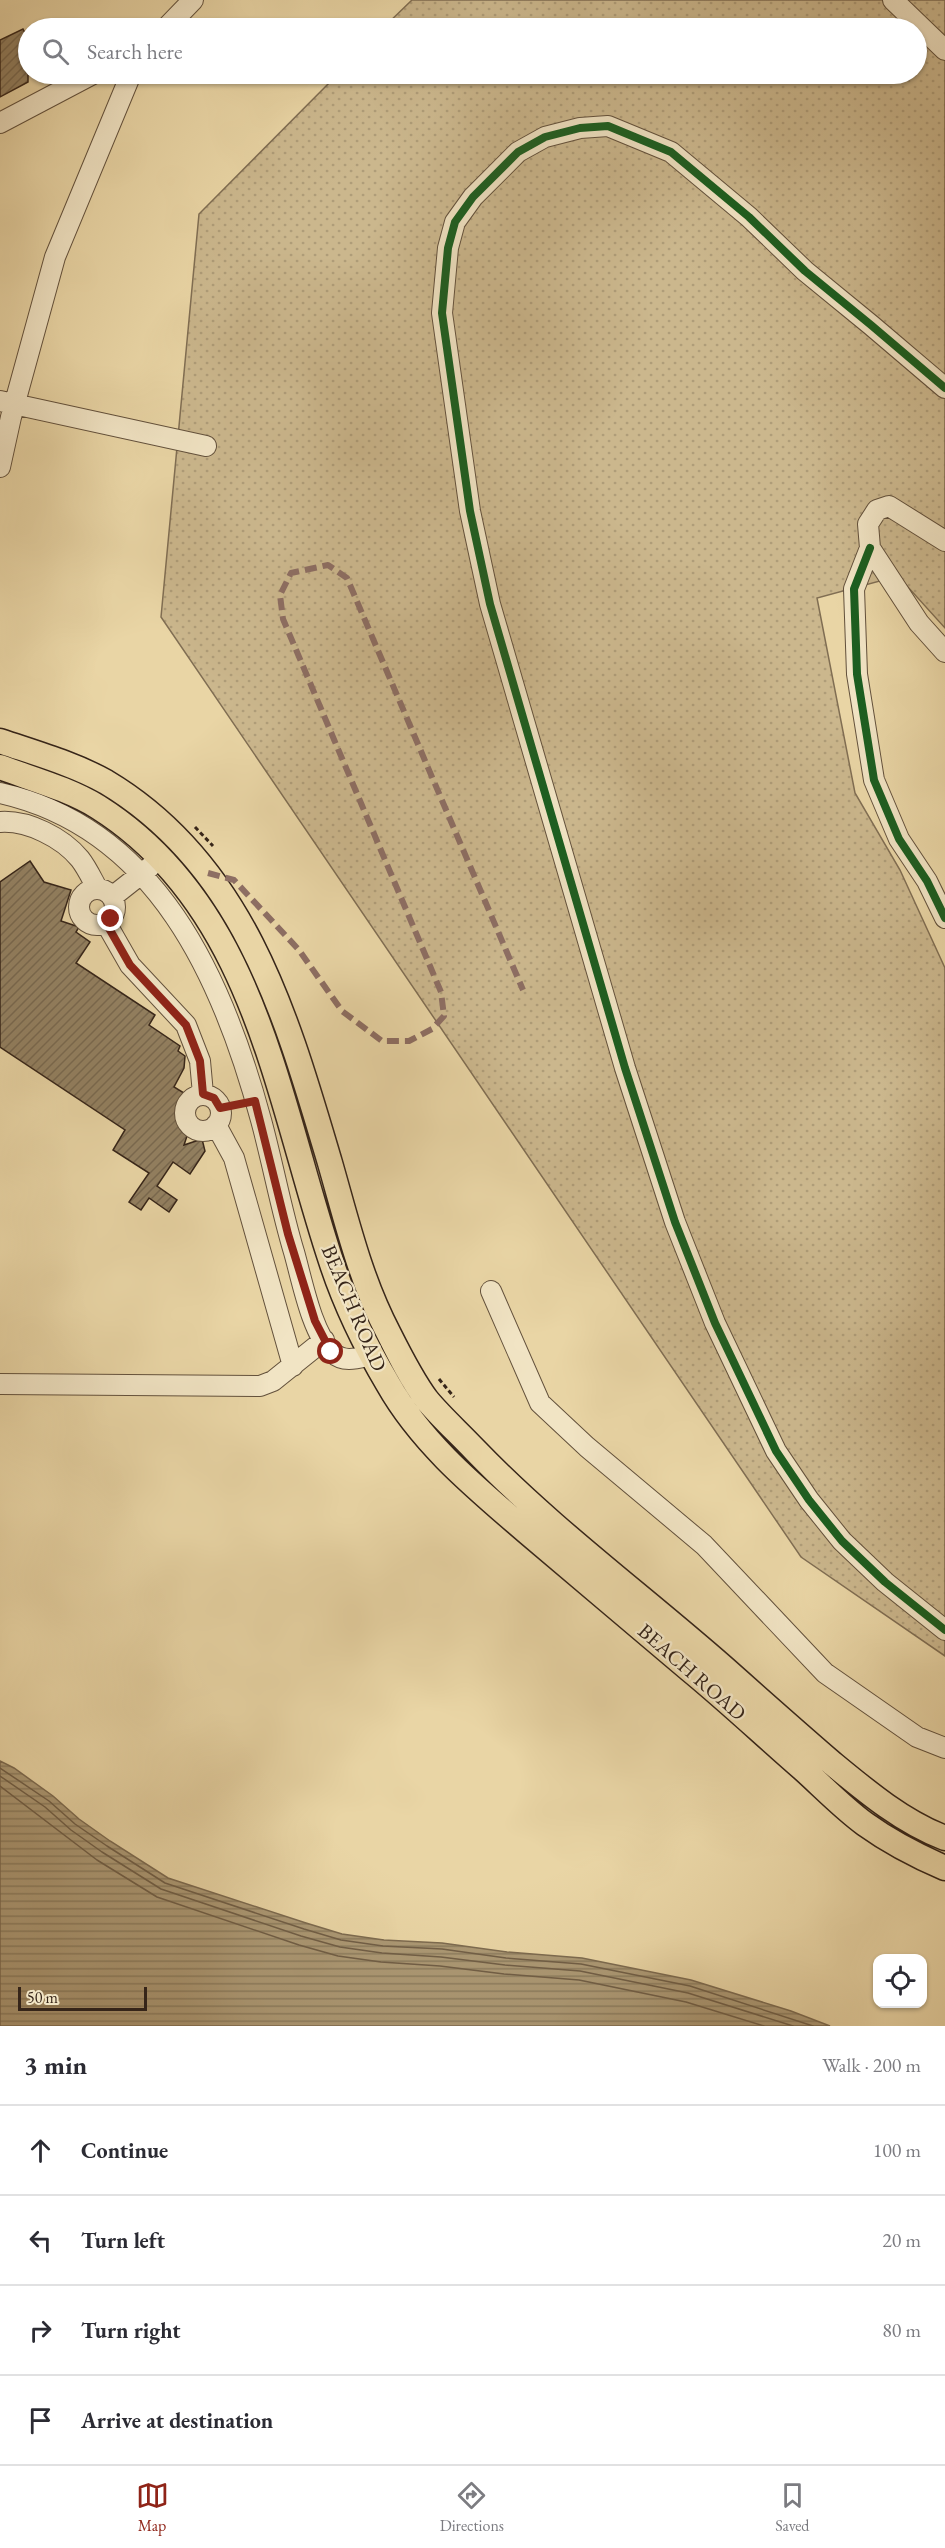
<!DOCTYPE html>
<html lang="en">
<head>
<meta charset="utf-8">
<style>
  body { margin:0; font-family:"EB Garamond",serif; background:#f2f2f3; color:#2b2b33 }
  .controls { position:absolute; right:18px; bottom:18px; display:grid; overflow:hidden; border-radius:12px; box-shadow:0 2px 4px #0004 }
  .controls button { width:54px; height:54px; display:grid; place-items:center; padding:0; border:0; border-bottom:2px solid #e1e1e2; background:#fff; color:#2b2b33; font:30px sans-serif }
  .scale { position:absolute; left:18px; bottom:15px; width:129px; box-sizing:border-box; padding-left:6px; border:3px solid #362519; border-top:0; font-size:16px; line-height:21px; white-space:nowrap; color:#362519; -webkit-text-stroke:4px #f1e4c4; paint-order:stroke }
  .stop { position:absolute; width:18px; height:18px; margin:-14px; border:4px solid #8f2418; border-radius:50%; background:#fff }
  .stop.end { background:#8f2418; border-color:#fff; box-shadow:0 2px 6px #0008 }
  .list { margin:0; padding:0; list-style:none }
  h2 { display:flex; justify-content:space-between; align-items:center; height:78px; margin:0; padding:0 24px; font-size:26px }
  h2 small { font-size:20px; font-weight:400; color:#7c7c81 }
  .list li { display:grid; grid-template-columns:39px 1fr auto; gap:18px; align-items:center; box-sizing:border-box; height:90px; padding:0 24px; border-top:2px solid #e1e1e2 }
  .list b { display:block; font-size:22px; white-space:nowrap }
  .list em { font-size:20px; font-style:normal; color:#7c7c81 }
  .icon { flex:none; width:33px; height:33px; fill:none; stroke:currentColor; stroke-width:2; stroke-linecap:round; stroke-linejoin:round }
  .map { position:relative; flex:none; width:945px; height:2026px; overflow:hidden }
  .search { position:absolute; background:#fff; box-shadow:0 2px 4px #0004; left:18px; right:18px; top:18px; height:66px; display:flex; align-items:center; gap:15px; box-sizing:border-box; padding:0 21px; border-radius:33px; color:#7c7c81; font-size:22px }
  .sheet { height:438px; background:#fff }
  nav { display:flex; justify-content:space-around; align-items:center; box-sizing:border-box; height:84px; border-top:2px solid #e1e1e2; background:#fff; font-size:16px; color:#7c7c81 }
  nav a { display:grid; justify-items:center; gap:3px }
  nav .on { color:#8f2418 }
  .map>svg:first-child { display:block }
  .grass { fill:url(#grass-dots); stroke:#806e53; stroke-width:1.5 }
  .water { fill:url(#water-rules); stroke:#7d6b50; stroke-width:1.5 }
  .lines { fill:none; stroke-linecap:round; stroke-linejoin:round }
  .shore { stroke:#715f47; stroke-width:1.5 }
  .building { fill:url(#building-hatch); stroke:#362519; stroke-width:1.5 }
  .minor-casing { stroke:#63513c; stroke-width:22 }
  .major-casing { stroke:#362519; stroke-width:27 }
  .path { stroke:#362519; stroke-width:3; stroke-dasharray:4.5 3; stroke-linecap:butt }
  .minor { stroke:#f1e4c4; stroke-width:20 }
  .major { stroke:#e9d5a5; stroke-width:24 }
  .quiet { stroke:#8d6e63; stroke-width:6; stroke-dasharray:12 6; stroke-linecap:butt }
  .cycleway-casing { stroke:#f1e4c4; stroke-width:11 }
  .cycleway { stroke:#1b5e20; stroke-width:8 }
  .route { stroke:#8f2418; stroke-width:8 }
  .labels { text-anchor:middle; stroke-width:4.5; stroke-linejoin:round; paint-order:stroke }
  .street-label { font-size:21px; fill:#362519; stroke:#f1e4c4 }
</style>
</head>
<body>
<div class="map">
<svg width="945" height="2026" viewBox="0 0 945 2026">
  <defs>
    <pattern id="grass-dots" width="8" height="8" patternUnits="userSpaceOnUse" patternTransform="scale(1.5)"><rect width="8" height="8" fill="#cbb78d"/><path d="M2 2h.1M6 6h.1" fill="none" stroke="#af9d79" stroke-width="1.8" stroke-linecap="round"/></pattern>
    <pattern id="water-rules" width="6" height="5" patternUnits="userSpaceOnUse" patternTransform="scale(1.5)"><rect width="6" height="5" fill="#ac9975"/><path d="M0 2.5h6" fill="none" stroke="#8d7d5f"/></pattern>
    <pattern id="building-hatch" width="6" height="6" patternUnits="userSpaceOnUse" patternTransform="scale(1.5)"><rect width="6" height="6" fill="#938162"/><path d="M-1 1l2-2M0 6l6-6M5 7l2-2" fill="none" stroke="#796950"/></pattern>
  </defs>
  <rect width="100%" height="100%" fill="#e9d5a5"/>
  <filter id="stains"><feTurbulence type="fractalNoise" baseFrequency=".00333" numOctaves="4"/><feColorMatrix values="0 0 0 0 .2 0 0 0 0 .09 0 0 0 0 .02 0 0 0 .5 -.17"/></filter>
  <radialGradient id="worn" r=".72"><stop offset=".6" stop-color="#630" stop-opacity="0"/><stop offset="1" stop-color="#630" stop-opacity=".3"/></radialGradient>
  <path class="grass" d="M412,0H945V628L898,576L817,598L855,793L900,870L945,968V1656L801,1557L161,617L199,214L338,74H916V28H383Z"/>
  <path class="water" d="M0,1761L14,1768L53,1796L79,1819L110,1841L168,1878L306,1923L342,1934L384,1940L442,1943L507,1952L582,1958L691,1980L791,2011L830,2026H0Z"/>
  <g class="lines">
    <path class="shore" d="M0,1768L49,1801L75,1824L107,1846L165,1883L304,1929L341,1940L383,1946L442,1949L506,1958L581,1964L690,1986L813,2026
      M0,1776L45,1807L71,1830L102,1852L161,1889L301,1936L340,1947L382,1953L441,1957L505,1965L580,1971L688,1993L793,2026
      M0,1786L97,1860L157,1897L299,1945L338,1956L381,1962L440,1966L504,1974L579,1980L686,2002L764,2026"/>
  </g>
  <path class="building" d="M23,29L28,39V82L0,97V40Z
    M30,861L44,882L71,890L61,921L79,927L76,932L90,942L76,963L155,1015L149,1025L180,1046L178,1051L185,1056L184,1068L174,1087L184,1093L176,1108V1115L182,1124L189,1130L184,1145L202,1139L205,1151L190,1174L173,1162L157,1186L177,1200L169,1212L149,1198L141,1210L129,1202L149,1173L113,1150L125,1130L0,1047V882Z"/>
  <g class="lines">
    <defs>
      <path id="minor" d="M893,0L945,50
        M166,28L193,0
        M0,123L93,74
        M945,388L871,325L805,271L749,217L671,152L608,126L580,128L545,137L518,152L473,197L455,222L448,248L442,313L470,511L490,604L625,1068L675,1222L715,1323L776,1451L809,1500L842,1541L885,1582L945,1630
        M0,401L206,446
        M0,467L11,417L55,257L131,74
        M945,541L889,506L877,510L868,524L870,548L919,623L945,652
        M870,548L854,589L857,674L874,780L899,839L927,881L945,918
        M0,793C157,828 223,979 261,1120C273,1164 281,1209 294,1252C302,1280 312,1334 333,1353C344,1363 358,1358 372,1355
        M0,822C28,820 63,838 80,859C87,868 92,879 97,888
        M79 907a18 18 0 1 1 36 0a18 18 0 1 1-36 0Z
        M112,897L150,867
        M106,923L130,965L186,1025L200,1061L203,1094
        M185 1113a18 18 0 1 1 36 0a18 18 0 1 1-36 0Z
        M216,1125L234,1158L293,1366
        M491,1291L540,1403L587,1447L704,1545L825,1673L917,1737L945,1748
        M0,1384L260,1386L273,1381L324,1340"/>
      <path id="major" d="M0,741C35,753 74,764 106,782C245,865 287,1018 330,1163C347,1222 360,1279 389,1334C400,1356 412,1380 427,1400C441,1417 459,1433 474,1449C551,1529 641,1595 724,1668C760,1700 796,1732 832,1763C867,1792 903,1822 945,1838
        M0,767C32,779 69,789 98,807C255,906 277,1099 331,1261C345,1304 365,1345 388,1384C422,1444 476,1488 527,1532C581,1578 635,1623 689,1669C728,1701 765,1736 803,1769C823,1787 843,1808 865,1824C890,1842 917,1856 945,1868"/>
    </defs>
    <use href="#minor" class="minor-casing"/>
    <use href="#major" class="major-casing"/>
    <path class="path" d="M195,827L213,846
      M439,1379L454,1397"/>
    <use href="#minor" class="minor"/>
    <use href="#major" class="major"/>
    <path class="quiet" d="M208,873L234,880L299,950L342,1011L382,1041H409L432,1029L444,1016L441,992L283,619L280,595L291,573L328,565L347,578L523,990"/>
    <defs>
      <path id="cycleway" d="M945,388L871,325L805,271L749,217L671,152L608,126L580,128L545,137L518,152L473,197L455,222L448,248L442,313L470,511L490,604L625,1068L675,1222L715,1323L776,1451L809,1500L842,1541L885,1582L945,1630
        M870,548L854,589L857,674L874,780L899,839L927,881L945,918"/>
    </defs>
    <use href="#cycleway" class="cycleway-casing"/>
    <use href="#cycleway" class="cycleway"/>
  </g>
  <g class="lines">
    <path class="route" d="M111,919L106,923L130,965L186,1025L200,1061L203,1094L214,1098L220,1108L255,1101L288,1234L315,1321L331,1352"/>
  </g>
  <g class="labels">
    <g class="street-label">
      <text transform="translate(354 1308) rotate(67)" y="7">BEACH ROAD</text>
      <text transform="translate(692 1672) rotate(41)" y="7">BEACH ROAD</text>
    </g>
  </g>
  <rect width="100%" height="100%" filter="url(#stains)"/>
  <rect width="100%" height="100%" fill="url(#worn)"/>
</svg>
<div class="controls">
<button><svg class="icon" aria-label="locate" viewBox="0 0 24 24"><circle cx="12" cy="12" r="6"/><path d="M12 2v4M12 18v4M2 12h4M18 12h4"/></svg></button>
</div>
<div class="scale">50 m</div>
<div class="stop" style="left:331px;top:1352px"></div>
<div class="stop end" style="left:111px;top:919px"></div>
<div class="search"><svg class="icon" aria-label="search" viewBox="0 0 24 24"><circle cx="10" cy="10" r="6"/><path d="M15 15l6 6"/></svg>Search here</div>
</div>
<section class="sheet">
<h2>3 min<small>Walk · 200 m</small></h2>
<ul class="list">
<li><svg class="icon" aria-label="ahead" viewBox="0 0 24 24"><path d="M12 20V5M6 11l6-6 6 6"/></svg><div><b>Continue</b></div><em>100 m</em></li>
<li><svg class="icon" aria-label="left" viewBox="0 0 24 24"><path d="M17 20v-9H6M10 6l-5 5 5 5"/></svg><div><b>Turn left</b></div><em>20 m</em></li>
<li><svg class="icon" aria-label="right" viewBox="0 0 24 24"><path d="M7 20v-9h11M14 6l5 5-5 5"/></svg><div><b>Turn right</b></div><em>80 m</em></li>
<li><svg class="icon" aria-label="arrive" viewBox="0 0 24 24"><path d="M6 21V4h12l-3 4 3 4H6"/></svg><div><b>Arrive at destination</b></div></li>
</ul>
</section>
<nav>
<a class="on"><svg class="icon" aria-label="map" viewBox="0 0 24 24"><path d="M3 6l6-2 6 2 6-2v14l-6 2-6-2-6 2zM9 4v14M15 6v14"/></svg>Map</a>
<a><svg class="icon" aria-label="directions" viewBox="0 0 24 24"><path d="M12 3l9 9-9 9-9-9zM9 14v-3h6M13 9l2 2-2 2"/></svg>Directions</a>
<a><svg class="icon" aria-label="saved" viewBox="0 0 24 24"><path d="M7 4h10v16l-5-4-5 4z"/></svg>Saved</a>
</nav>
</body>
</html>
